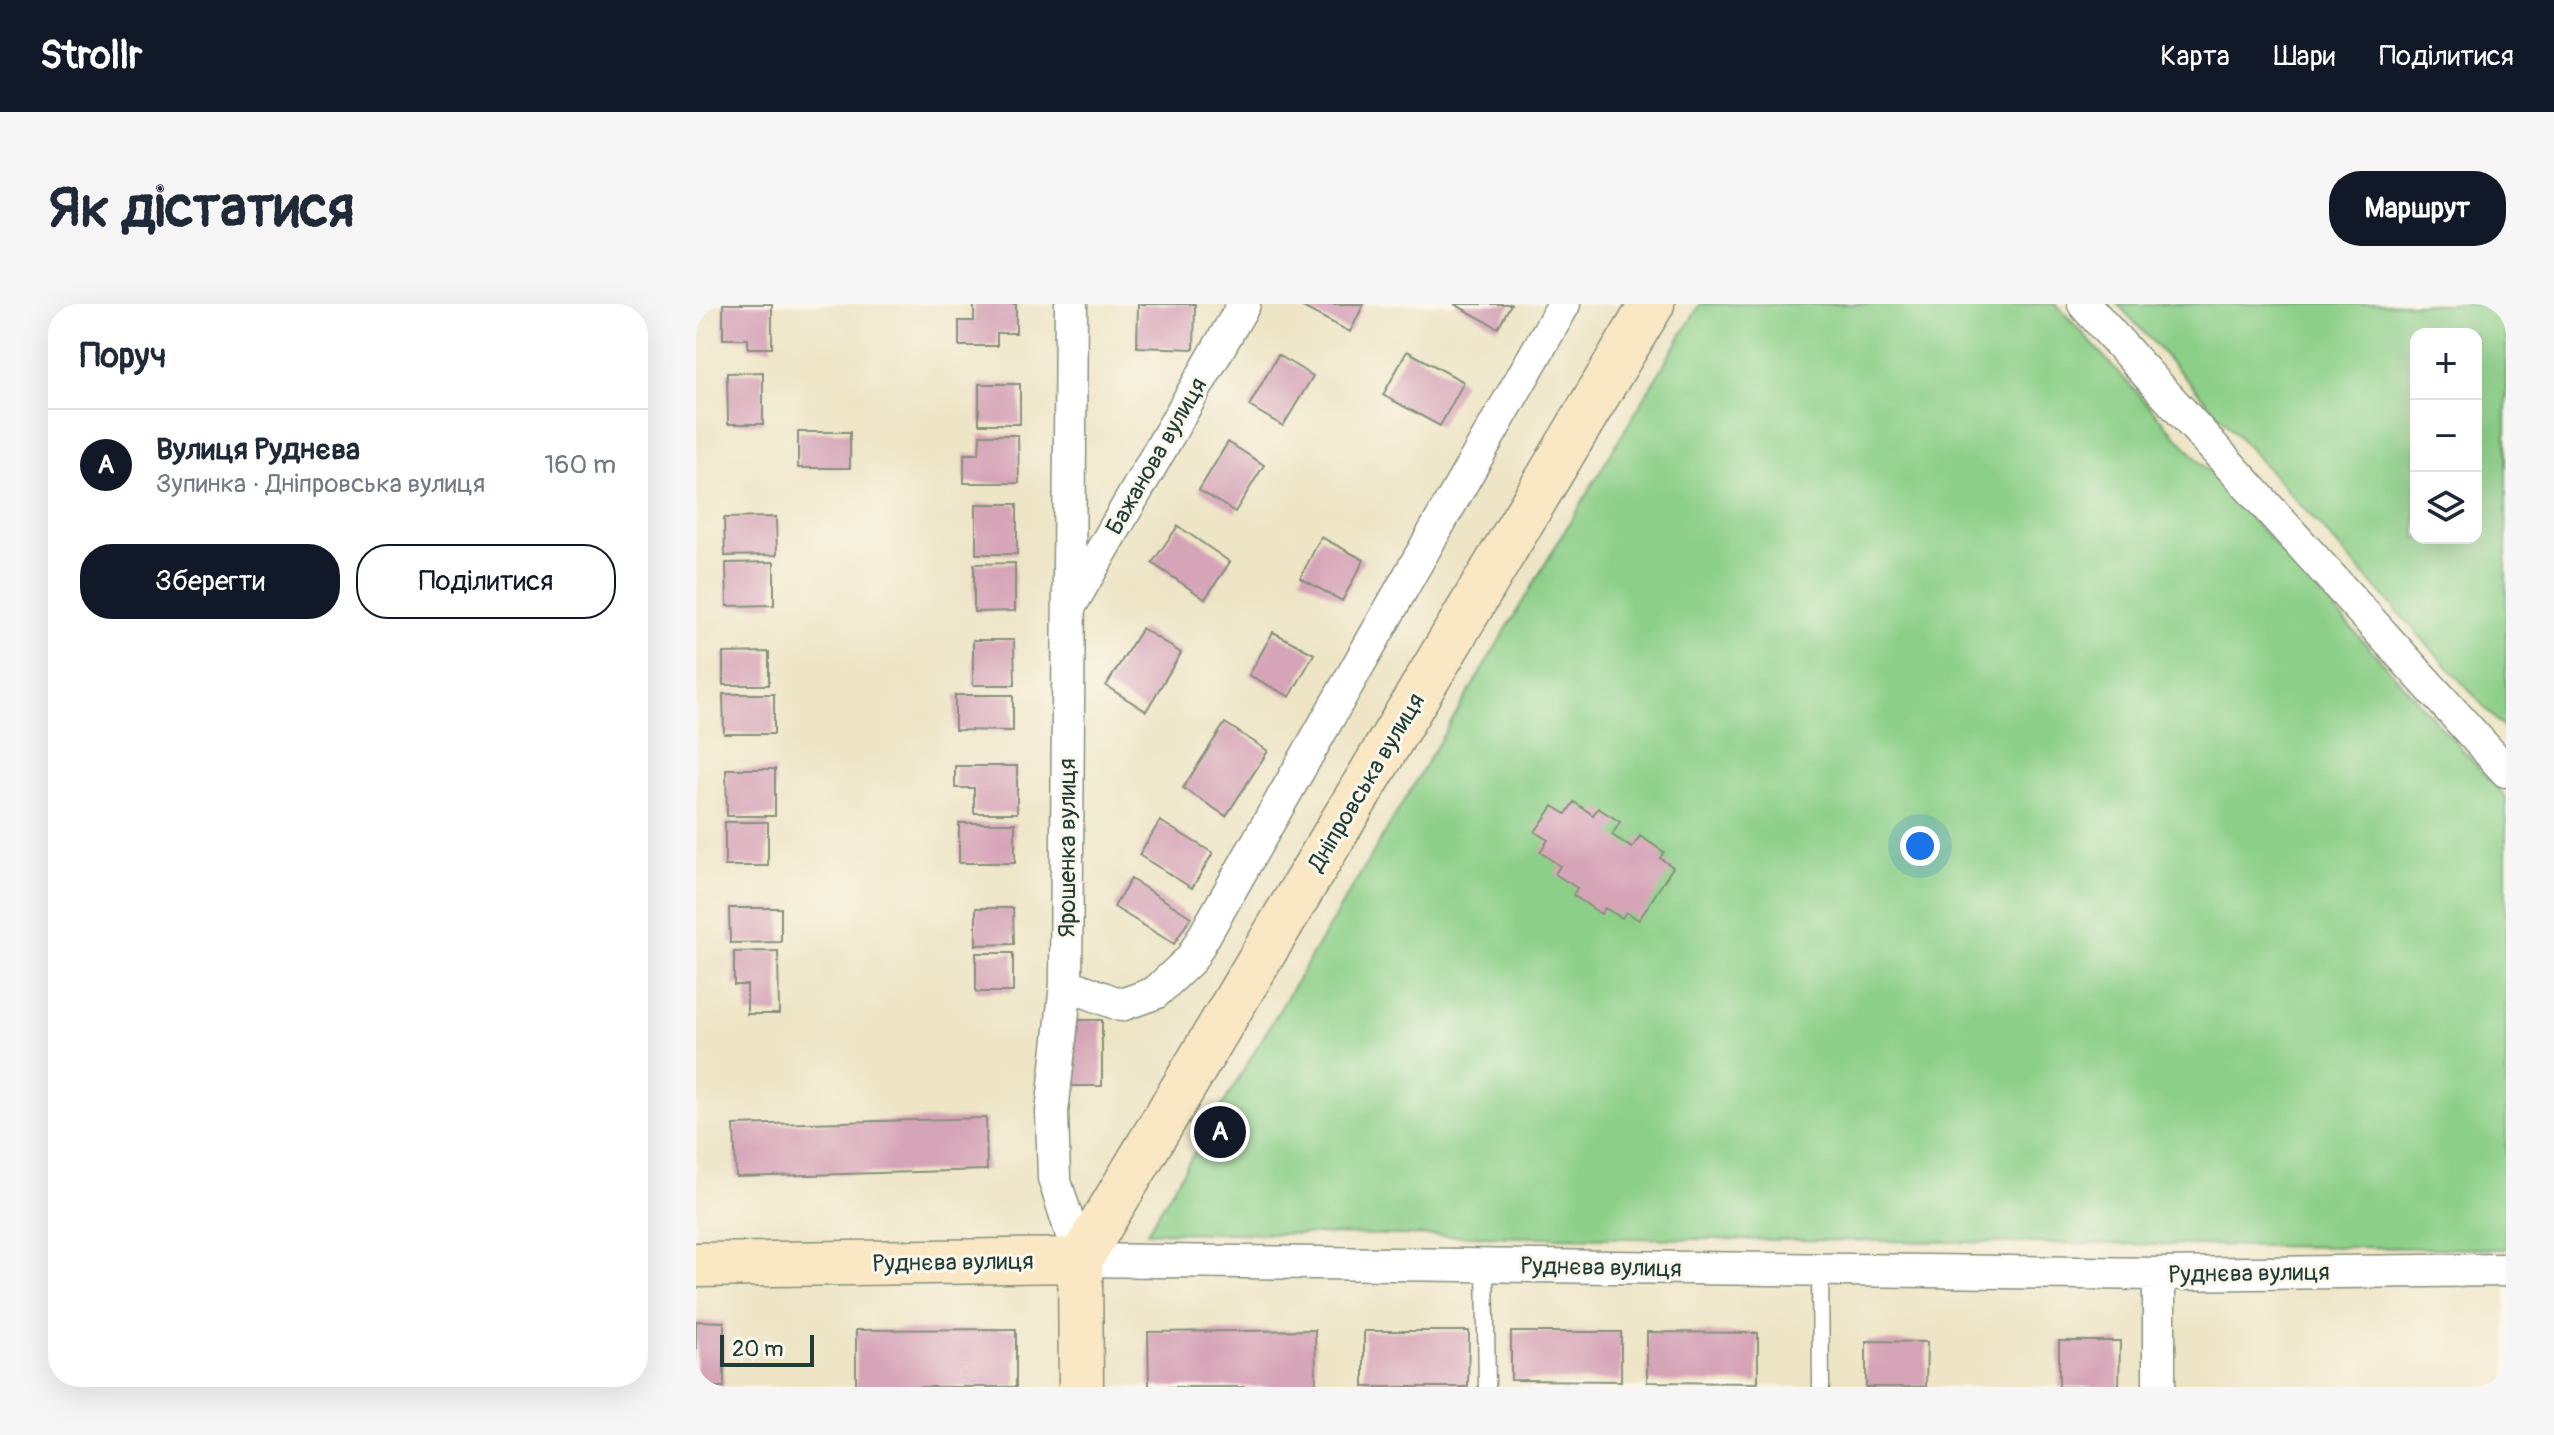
<!DOCTYPE html>
<html lang="uk">
<head>
<meta charset="utf-8">
<style>
  body { margin:0; font-family:Pangolin,sans-serif; background:#f6f6f7; color:#1f2937 }
  .controls { position:absolute; right:24px; top:24px; display:grid; overflow:hidden; border-radius:16px; box-shadow:0 8px 32px #0002 }
  .controls button { width:72px; height:72px; display:grid; place-items:center; padding:0; border:0; border-bottom:2px solid #e0e1e3; background:#fff; color:#1f2937; font:40px sans-serif }
  .scale { position:absolute; left:24px; bottom:20px; width:94px; box-sizing:border-box; padding-left:8px; border:4px solid #1f3d34; border-top:0; font-size:22px; line-height:28px; white-space:nowrap; color:#1f3d34; -webkit-text-stroke:6px #fbf7ec; paint-order:stroke }
  .you { position:absolute; left:1224px; top:542px; width:28px; height:28px; margin:-20px; border:6px solid #fff; border-radius:50%; background:#1a73e8; box-shadow:0 0 0 12px #1a73e833 }
  .badge { display:grid; place-items:center; width:52px; height:52px; border-radius:50%; background:#111827; color:#fff; font-size:26px; font-weight:700 }
  .pin { position:absolute; translate:-50% -50%; border:4px solid #fff; box-shadow:0 2px 8px #0006 }
  .list { margin:0; padding:0; list-style:none }
  h2 { display:flex; justify-content:space-between; align-items:center; height:104px; margin:0; padding:0 32px; font-size:34px }
  h2 small { font-size:26px; font-weight:400; color:#747a83 }
  .list li { display:grid; grid-template-columns:52px 1fr auto; gap:24px; align-items:center; box-sizing:border-box; height:112px; padding:0 32px; border-top:2px solid #e0e1e3 }
  .list b { display:block; font-size:30px; white-space:nowrap }
  .list p { margin:0; font-size:26px; white-space:nowrap; color:#747a83 }
  .list em { font-size:26px; font-style:normal; color:#747a83 }
  .actions { display:flex; gap:16px; padding:24px 32px }
  .actions a { flex:1; padding:18px 0; border:2px solid #111827; border-radius:32px; text-align:center; font-size:28px; color:#111827 }
  .actions .main { background:#111827; color:#fff }
  .icon { flex:none; width:44px; height:44px; fill:none; stroke:currentColor; stroke-width:2; stroke-linecap:round; stroke-linejoin:round }
  .map { position:relative; flex:none; width:1810px; height:1083px; overflow:hidden; border-radius:32px }
  header { display:flex; align-items:center; gap:48px; box-sizing:border-box; height:112px; padding:0 40px; background:#111827; color:#fff }
  header strong { font-size:38px }
  nav { display:flex; gap:44px; margin-inline-start:auto; font-size:28px }
  .intro { display:flex; align-items:center; justify-content:space-between; box-sizing:border-box; height:192px; padding:0 48px }
  h1 { margin:0; font-size:56px }
  .button { padding:20px 36px; border-radius:32px; background:#111827; color:#fff; font-size:28px; font-weight:700 }
  main { display:flex; gap:48px; padding:0 48px }
  aside { flex:1; background:#fff; border-radius:32px; box-shadow:0 8px 32px #0002 }
  .map>svg:first-child { display:block }
  .green { fill:#8ccf88; stroke:#56865e; stroke-width:2; fill-rule:evenodd }
  .building { fill:#d6a4b7 }
  .lines { fill:none; stroke-linecap:round; stroke-linejoin:round }
  .lane-casing { stroke:#86917d; stroke-width:19 }
  .street-casing { stroke:#86917d; stroke-width:35 }
  .secondary-casing { stroke:#86917d; stroke-width:47 }
  .lane { stroke:#fff; stroke-width:16 }
  .street { stroke:#fff; stroke-width:32 }
  .secondary { stroke:#fae7c3; stroke-width:44 }
  .labels { text-anchor:middle; stroke-width:6; stroke-linejoin:round; paint-order:stroke }
  .street-label { font-size:24px; fill:#1f3d34; stroke:#fbf7ec }
</style>
</head>
<body>
<header>
<strong>Strollr</strong>
<nav><a>Карта</a><a>Шари</a><a>Поділитися</a></nav>
</header>
<div class="intro"><h1>Як дістатися</h1><a class="button">Маршрут</a></div>
<main>
<aside>
<h2>Поруч<small></small></h2>
<ul class="list">
<li><span class="badge">A</span><div><b>Вулиця Руднєва</b><p>Зупинка · Дніпровська вулиця</p></div><em>160 m</em></li>
</ul>
<div class="actions"><a class="main">Зберегти</a><a>Поділитися</a></div>
</aside>
<div class="map">
<svg width="1810" height="1083" viewBox="0 0 1810 1083">
  <rect width="100%" height="100%" fill="#fbf7ec"/>
  <filter id="ink" filterUnits="userSpaceOnUse"><feTurbulence type="fractalNoise" baseFrequency=".0125" numOctaves="2"/><feDisplacementMap in="SourceGraphic" scale="16" xChannelSelector="R" yChannelSelector="G"/><feConvolveMatrix kernelMatrix="1 2 1 2 8 2 1 2 1" color-interpolation-filters="sRGB"/></filter>
  <filter id="wash" filterUnits="userSpaceOnUse"><feTurbulence type="fractalNoise" baseFrequency=".006" numOctaves="4" result="noise"/><feDisplacementMap in="SourceGraphic" scale="32" xChannelSelector="R" yChannelSelector="G"/><feGaussianBlur stdDeviation="1.8" result="paint"/><feColorMatrix in="noise" values="0 0 0 0 0 0 0 0 0 0 0 0 0 0 0 0 0 1.4 0 .05"/><feComposite in="paint" operator="in"/></filter>
  <g filter="url(#wash)">
    <rect width="100%" height="100%" fill="#eee5c6"/>
    <path class="green" d="M1004,0H1360L1810,494V945L451,928Z
      M1422,0H1810V427ZM1780,30V234H1720V30Z"/>
    <g id="blocks">
      <path class="building" d="M27,0H76V44H52V35H27Z
        M278,0H320V29H301V42H263V17H278Z
        M442,0H499L498,45L441,43Z
        M601,0H668L654,28Z
        M758,0H815L802,24Z
        M711,47L768,78L744,122L687,91Z
        M582,51L617,72L587,122L553,102Z
        M67,68V120H32L31,69Z
        M283,80H324V120H283Z
        M102,128H154V164H102Z
        M284,131H322L323,179H268V150H283Z
        M532,138L568,161L539,208L503,186Z
        M280,200H321V250H280Z
        M80,213L81,251L29,252L28,214Z
        M482,222L534,258L509,295L456,259Z
        M625,233L668,256L646,297L604,274Z
        M78,258V301L31,302L30,259Z
        M319,259V307L278,308V260Z
        M446,324L485,349L450,407L410,382Z
        M577,328L618,350L594,393L553,371Z
        M277,336H318L319,381H277Z
        M73,348V381H27V349Z
        M27,390H78V430H28Z
        M259,391H317V427L259,426Z
        M529,419L572,447L530,512L487,484Z
        M259,462H321V509H278V484H259Z
        M30,465H79V512H31Z
        M878,498L897,511L902,504L924,518L916,531L936,544L944,532L968,548L964,554L977,563L943,616L930,608L926,614L909,604L905,610L877,591L881,584L859,570L864,562L844,548L852,536L839,528L857,502L870,510Z
        M464,517L517,549L496,584L443,551Z
        M29,518H72V562H29Z
        M263,519H319V559H263Z
        M435,575L495,613L478,640L418,603Z
        M33,604H85V638L34,639Z
        M280,604H317L318,640L280,641Z
        M82,647L83,710H51V681H38V648Z
        M280,649H317V688H280Z
        M376,716H406V782H376Z
        M290,814L291,866L40,873L38,821Z
        M0,1017L28,1018V1083H0Z
        M320,1025V1083H160V1026Z
        M619,1026L620,1083H453L452,1028Z
        M668,1027H773L772,1083H668Z
        M815,1028H925V1077L815,1076Z
        M951,1028L1062,1029V1079L951,1078Z
        M1170,1037L1231,1038L1230,1083H1170Z
        M1363,1037H1424L1423,1083H1363Z"/>
    </g>
  </g>
  <g filter="url(#ink)">
    <use href="#blocks" fill-opacity="0" stroke="#86917d" stroke-width="2"/>
    <g class="lines">
      <defs>
        <path id="lane" d="M789,961L791,1083
          M1124,966L1125,1083"/>
        <path id="street" d="M375,0L370,680L356,808L358,874L384,956L1463,970L1810,966
          M1388,0L1810,467
          M374,302L548,0
          M370,680L425,701L459,689L495,655L868,0
          M1463,970V1083"/>
        <path id="secondary" d="M384,956L956,0
          M384,956L385,1083
          M0,961L384,956"/>
      </defs>
      <use href="#lane" class="lane-casing"/>
      <use href="#street" class="street-casing"/>
      <use href="#secondary" class="secondary-casing"/>
      <use href="#lane" class="lane"/>
      <use href="#street" class="street"/>
      <use href="#secondary" class="secondary"/>
    </g>
  </g>
  <g class="labels">
    <g class="street-label">
      <text transform="translate(460 152) rotate(-60)" y="8">Бажанова вулиця</text>
      <text transform="translate(670 478) rotate(-59)" y="8">Дніпровська вулиця</text>
      <text transform="translate(371 544) rotate(-90)" y="8">Ярошенка вулиця</text>
      <text transform="translate(257 958) rotate(-1)" y="8">Руднєва вулиця</text>
      <text transform="translate(905 963) rotate(1)" y="8">Руднєва вулиця</text>
      <text transform="translate(1553 969) rotate(-1)" y="8">Руднєва вулиця</text>
    </g>
  </g>
</svg>
<div class="controls">
<button>+</button>
<button>−</button>
<button><svg class="icon" aria-label="layers" viewBox="0 0 24 24"><path d="M12 4l9 5-9 5-9-5zM3 14l9 5 9-5"/></svg></button>
</div>
<div class="scale">20 m</div>
<div class="you"></div>
<div class="pin badge" style="left:524px;top:828px">A</div>
</div>
</main>
</body>
</html>
